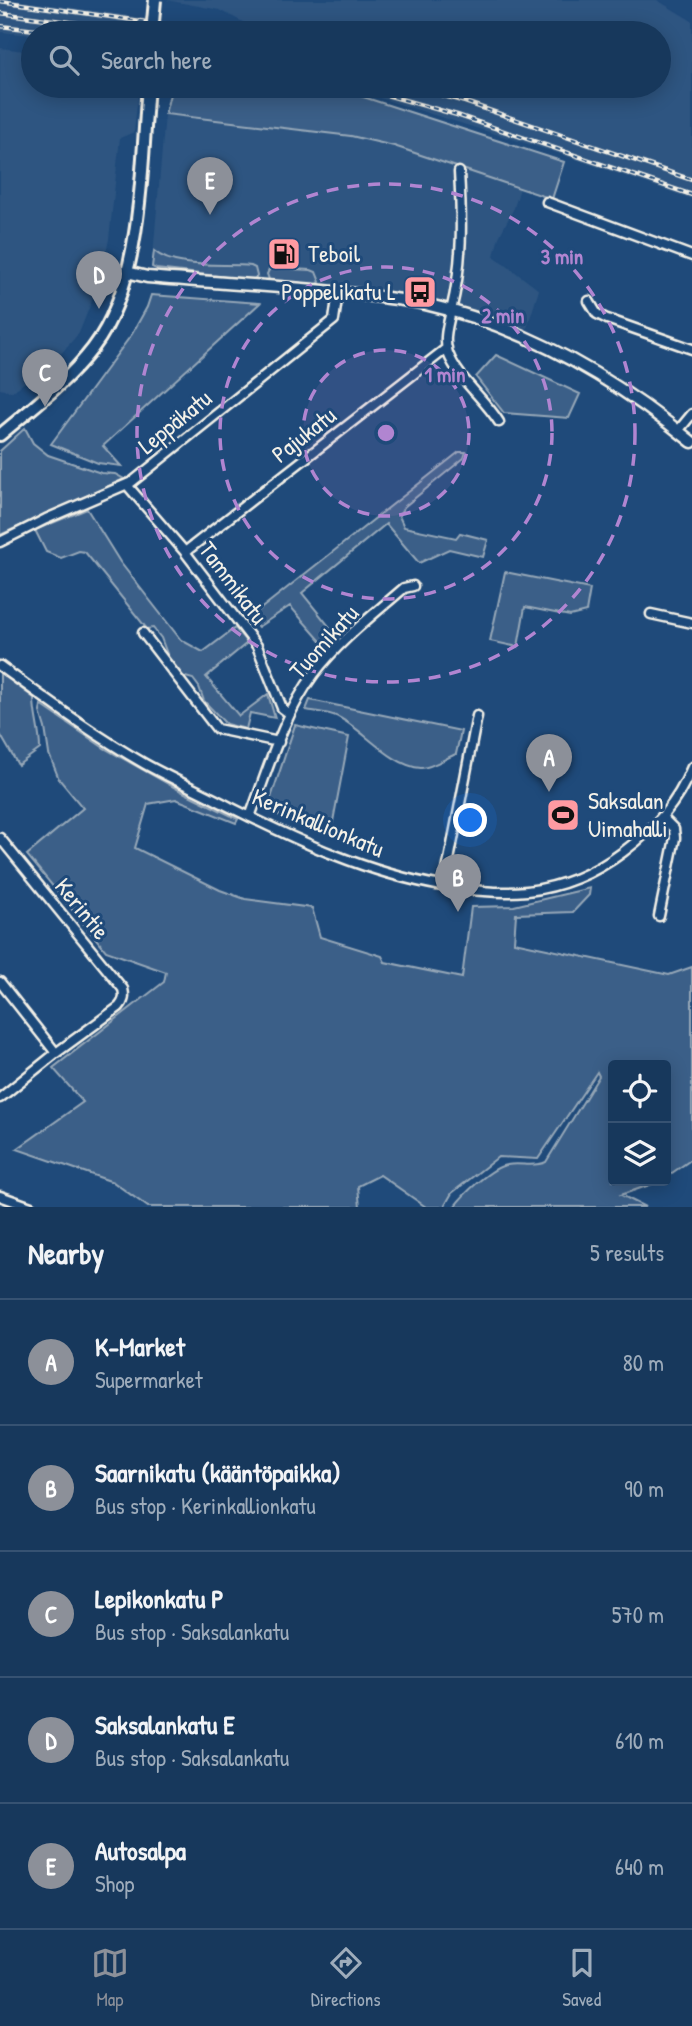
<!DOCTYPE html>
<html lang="en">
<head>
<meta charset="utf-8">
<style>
  body { margin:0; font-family:"Patrick Hand",sans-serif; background:#203f62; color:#f1f3f6 }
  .controls { position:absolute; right:21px; bottom:21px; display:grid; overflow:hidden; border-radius:7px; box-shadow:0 4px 18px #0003 }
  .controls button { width:63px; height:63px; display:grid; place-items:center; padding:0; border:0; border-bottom:2px solid #365272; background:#17385c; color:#f1f3f6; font:35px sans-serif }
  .you { position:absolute; left:471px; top:821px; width:24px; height:24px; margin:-18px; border:5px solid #fff; border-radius:50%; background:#1a73e8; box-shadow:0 0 0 10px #1a73e833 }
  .badge { display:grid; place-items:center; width:46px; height:46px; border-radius:50%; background:#8c9099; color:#fff; font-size:23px; font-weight:700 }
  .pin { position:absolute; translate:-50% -58px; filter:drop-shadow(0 2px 4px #0008) }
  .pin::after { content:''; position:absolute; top:37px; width:24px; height:21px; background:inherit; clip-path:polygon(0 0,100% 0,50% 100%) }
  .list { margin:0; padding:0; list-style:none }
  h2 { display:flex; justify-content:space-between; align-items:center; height:91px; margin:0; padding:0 28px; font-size:30px }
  h2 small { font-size:23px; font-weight:400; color:#9eacbb }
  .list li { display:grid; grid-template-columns:46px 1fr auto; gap:21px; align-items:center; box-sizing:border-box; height:126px; padding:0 28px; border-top:2px solid #365272 }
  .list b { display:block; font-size:26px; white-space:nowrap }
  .list p { margin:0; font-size:23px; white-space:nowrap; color:#9eacbb }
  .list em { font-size:23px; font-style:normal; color:#9eacbb }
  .icon { flex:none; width:38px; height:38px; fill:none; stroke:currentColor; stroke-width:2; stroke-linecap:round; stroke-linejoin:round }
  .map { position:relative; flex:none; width:692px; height:1207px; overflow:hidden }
  .search { position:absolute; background:#17385c; box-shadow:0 4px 18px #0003; left:21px; right:21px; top:21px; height:77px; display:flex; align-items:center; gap:18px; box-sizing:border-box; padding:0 24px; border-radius:38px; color:#9eacbb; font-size:26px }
  .sheet { height:721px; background:#17385c }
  nav { display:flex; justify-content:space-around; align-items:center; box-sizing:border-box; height:98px; border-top:2px solid #365272; background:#17385c; font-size:19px; color:#9eacbb }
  nav a { display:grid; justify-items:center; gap:4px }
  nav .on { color:#8c9099 }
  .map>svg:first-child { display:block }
  .built { fill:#2d5581 }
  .green { fill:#3a5f88; stroke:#97a8b8; stroke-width:2 }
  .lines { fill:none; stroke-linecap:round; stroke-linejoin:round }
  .minor-casing { stroke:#f4f1e8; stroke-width:13 }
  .tertiary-casing { stroke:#f4f1e8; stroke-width:15 }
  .secondary-casing { stroke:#f4f1e8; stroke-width:16 }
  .minor { stroke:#1f4a7a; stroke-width:8 }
  .tertiary { stroke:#1f4a7a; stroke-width:10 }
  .secondary { stroke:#1f4a7a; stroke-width:10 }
  .rail-casing { stroke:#f4f1e8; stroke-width:4.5 }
  .rail { stroke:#1f4a7a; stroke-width:2; stroke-dasharray:5; stroke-linecap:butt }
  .secondary-bridge-casing { stroke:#f4f1e8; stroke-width:16; stroke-linecap:butt }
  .secondary-bridge { stroke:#1f4a7a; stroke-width:10 }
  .ring { fill:none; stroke:#b185d1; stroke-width:3.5; stroke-dasharray:12 9 }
  .labels { text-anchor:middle; stroke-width:6; stroke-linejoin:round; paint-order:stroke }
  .poi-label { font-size:24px; fill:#f4f1e8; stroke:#1f4a7a; text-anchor:start }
  .street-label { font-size:24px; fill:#f4f1e8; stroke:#1f4a7a }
  .centre { fill:#b185d1; stroke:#1f4a7a; stroke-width:3.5 }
  .ring-label { font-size:21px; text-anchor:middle; font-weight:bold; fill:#b185d1; stroke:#1f4a7a; stroke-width:6; stroke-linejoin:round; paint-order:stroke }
</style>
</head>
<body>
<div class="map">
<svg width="692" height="1207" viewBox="0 0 692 1207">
  <rect width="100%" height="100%" fill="#1f4a7a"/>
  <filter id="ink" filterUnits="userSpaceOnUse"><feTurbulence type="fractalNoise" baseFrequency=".0143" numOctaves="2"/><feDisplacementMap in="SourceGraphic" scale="14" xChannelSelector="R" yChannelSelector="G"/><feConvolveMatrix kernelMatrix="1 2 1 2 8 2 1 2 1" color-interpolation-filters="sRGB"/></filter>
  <g filter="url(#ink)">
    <path class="built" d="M0,0H15L104,12L241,33H33V35L0,32Z
      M166,0H657L692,21V199L557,153L341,86H659V33H280L252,27L220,10Z
      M0,48L33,52V86H139L134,132L120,138L109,239L101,278L79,333L59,356L12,392L0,389Z
      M165,114L351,136L394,146L520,188L514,208L499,237L494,256L539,290L527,328L377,289L253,280L156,269L152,267Z"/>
    <path class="green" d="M172,86H322L348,92L564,162L552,199L394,146L351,136L165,114Z
      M154,251C176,270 223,263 251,266L255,268L257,276L253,280L156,269L152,267Z
      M270,268L311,270L316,272L320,282L315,286L270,282L267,274Z
      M151,295L260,303L103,446L121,466L98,463L51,444L132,334L147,307Z
      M496,355L580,394L569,418L504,413L476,377Z
      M25,428L33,443L48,455L101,473L115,474L124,479L0,535V451Z
      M459,452H466L464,458L404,507L399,516L404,527L456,538L460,533L488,540L483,557L449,549L419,563L386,524L302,593L337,636L326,647L290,606L258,627L249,618Z
      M87,509L120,562L181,640L203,652L235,628L247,643L206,677L239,716L268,694L275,718L250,713L246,729L226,724L204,701L199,687L193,679L182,676L169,659L161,638L153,628L147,629L85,552L79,551L61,558L46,552L35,530Z
      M505,572L590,589L586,612L570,616L525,607L518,647L490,641Z
      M0,673L34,698C34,716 40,731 40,749L18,765L0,734Z
      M310,700L461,731L456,754C446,758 431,768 421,768C392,767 362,728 338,717C329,712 316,712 306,710Z
      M41,705L104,748L181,791L238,819L236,823L176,799L148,804L135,848L220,890L245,899L312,908L320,937L382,956L385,962L462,978L471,907L514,906L590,888L589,895L573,912L516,914L514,942L669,975L692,967V1159L666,1177V1065H613V1181H661L621,1195L645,1207H454C463,1195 491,1167 507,1165C520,1162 533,1168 546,1162L599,1076L597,1072L538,1159L498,1157L452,1193L444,1207H426L380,1175L358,1186L360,1207H148L113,1182L17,1149L83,1102L53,1068L164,982L166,972L106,951L27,855L83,808L59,779L49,754L45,728L40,712Z
      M295,725L349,737L331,832L275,814L267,810Z"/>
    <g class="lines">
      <defs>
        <path id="minor" d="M459,172C462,222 463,262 451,311C448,324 443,340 448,353C458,379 484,398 499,422
          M547,202L692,256
          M589,301L597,314L607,319L692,349
          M678,431L692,414
          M127,485L185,552L257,646L282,708L290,714
          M0,542L46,519L132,482L334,320L338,292
          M185,552L447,348
          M651,614L692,623
          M143,633L217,729L279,742
          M0,666C47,700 94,735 145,764C172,779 202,792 230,807C298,841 367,873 442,886C470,890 498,894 527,891C562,887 595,873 623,852C655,828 677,804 692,767
          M250,817C268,769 283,716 314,674C339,641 373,615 404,588L413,586
          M0,838L123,989C125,997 124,1001 119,1007L56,1053L0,1098
          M444,886L477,716
          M659,916L675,838L674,829L663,818
          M0,982L56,1053
          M0,1196L31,1207"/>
        <path id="tertiary" d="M127,272L147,277C216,283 286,286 355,294C379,297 404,299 429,305C526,327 615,379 692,442"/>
        <path id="secondary" d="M0,435C32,408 67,382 93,348C143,283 141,165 148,86"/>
      </defs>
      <use href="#minor" class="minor-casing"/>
      <use href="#tertiary" class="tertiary-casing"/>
      <use href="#secondary" class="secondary-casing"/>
      <use href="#minor" class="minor"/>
      <use href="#tertiary" class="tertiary"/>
      <use href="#secondary" class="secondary"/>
      <defs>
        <path id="rail" d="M0,1L223,33
          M0,13L154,33
          M0,26L63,33
          M355,86L457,115L692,195
          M410,86L465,102L692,180"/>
      </defs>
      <use href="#rail" class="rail-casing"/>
      <use href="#rail" class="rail"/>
      <defs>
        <path id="secondary-bridge" d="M152,33L155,0"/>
      </defs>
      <use href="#secondary-bridge" class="secondary-bridge-casing"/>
      <use href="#secondary-bridge" class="secondary-bridge"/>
    </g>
  </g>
  <circle cx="386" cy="433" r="83" fill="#b185d1" fill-opacity=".12"/>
  <g class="ring">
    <circle cx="386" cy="433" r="83"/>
    <circle cx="386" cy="433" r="166"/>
    <circle cx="386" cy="433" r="249"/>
  </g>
  <defs>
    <symbol id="fuel-square" viewBox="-11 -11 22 22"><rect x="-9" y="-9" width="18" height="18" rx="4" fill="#ff9aa2" stroke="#1f4a7a"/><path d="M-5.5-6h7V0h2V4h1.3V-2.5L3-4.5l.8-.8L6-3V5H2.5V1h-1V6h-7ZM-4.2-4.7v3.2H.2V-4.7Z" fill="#111"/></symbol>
    <symbol id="bus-square" viewBox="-11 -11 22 22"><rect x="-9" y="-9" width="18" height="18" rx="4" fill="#ff9aa2" stroke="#1f4a7a"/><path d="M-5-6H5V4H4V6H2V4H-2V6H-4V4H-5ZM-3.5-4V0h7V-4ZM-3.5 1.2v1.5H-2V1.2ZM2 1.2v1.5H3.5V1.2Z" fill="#111"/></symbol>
    <symbol id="stadium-square" viewBox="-11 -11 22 22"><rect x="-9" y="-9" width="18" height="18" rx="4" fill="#ff9aa2" stroke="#1f4a7a"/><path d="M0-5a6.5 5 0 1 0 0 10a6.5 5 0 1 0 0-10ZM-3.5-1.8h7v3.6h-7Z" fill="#111"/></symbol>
  </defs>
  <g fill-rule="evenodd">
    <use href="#fuel-square" x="265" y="235" width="38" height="38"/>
    <use href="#bus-square" x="401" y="273" width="38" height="38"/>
    <use href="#stadium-square" x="544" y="796" width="38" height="38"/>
  </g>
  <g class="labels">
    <g class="poi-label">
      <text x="308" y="262">Teboil</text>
      <text x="396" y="300" text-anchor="end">Poppelikatu L</text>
      <text x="588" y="809">Saksalan<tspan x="588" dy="28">Uimahalli</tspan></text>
    </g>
    <g class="street-label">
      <text transform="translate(175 422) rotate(-39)" y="8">Leppäkatu</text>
      <text transform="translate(304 435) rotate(-38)" y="8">Pajukatu</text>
      <text transform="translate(233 583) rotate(53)" y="8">Tammikatu</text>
      <text transform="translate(324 642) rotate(-48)" y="8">Tuomikatu</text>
      <text transform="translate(318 823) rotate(23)" y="8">Kerinkallionkatu</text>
      <text transform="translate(82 909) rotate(51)" y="8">Kerintie</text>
    </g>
  </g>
  <circle cx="386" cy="433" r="10" class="centre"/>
  <g class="ring-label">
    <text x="562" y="264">3 min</text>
    <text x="503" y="323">2 min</text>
    <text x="445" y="382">1 min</text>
  </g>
</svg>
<div class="controls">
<button><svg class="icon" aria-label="locate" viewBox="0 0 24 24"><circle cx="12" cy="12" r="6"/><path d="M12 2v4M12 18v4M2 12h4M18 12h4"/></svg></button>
<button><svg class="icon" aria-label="layers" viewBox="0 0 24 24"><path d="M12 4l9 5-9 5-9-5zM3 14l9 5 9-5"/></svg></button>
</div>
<div class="you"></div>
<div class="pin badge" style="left:549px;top:792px">A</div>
<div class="pin badge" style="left:458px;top:912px">B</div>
<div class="pin badge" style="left:45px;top:407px">C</div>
<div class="pin badge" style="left:99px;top:309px">D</div>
<div class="pin badge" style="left:210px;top:215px">E</div>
<div class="search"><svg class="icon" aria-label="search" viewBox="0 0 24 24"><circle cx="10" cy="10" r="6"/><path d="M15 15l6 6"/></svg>Search here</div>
</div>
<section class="sheet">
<h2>Nearby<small>5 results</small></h2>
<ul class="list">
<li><span class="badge">A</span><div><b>K-Market</b><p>Supermarket</p></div><em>80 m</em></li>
<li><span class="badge">B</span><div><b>Saarnikatu (kääntöpaikka)</b><p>Bus stop · Kerinkallionkatu</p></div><em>90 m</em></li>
<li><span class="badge">C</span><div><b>Lepikonkatu P</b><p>Bus stop · Saksalankatu</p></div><em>570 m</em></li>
<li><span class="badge">D</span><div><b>Saksalankatu E</b><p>Bus stop · Saksalankatu</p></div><em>610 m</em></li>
<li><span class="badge">E</span><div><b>Autosalpa</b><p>Shop</p></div><em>640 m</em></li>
</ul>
</section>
<nav>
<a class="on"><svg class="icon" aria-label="map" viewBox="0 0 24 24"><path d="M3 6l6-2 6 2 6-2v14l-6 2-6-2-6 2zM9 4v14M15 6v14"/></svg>Map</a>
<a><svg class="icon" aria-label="directions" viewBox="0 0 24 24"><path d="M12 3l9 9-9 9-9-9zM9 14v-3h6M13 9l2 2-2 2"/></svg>Directions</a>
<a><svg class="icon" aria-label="saved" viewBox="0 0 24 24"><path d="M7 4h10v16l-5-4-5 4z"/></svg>Saved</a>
</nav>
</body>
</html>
